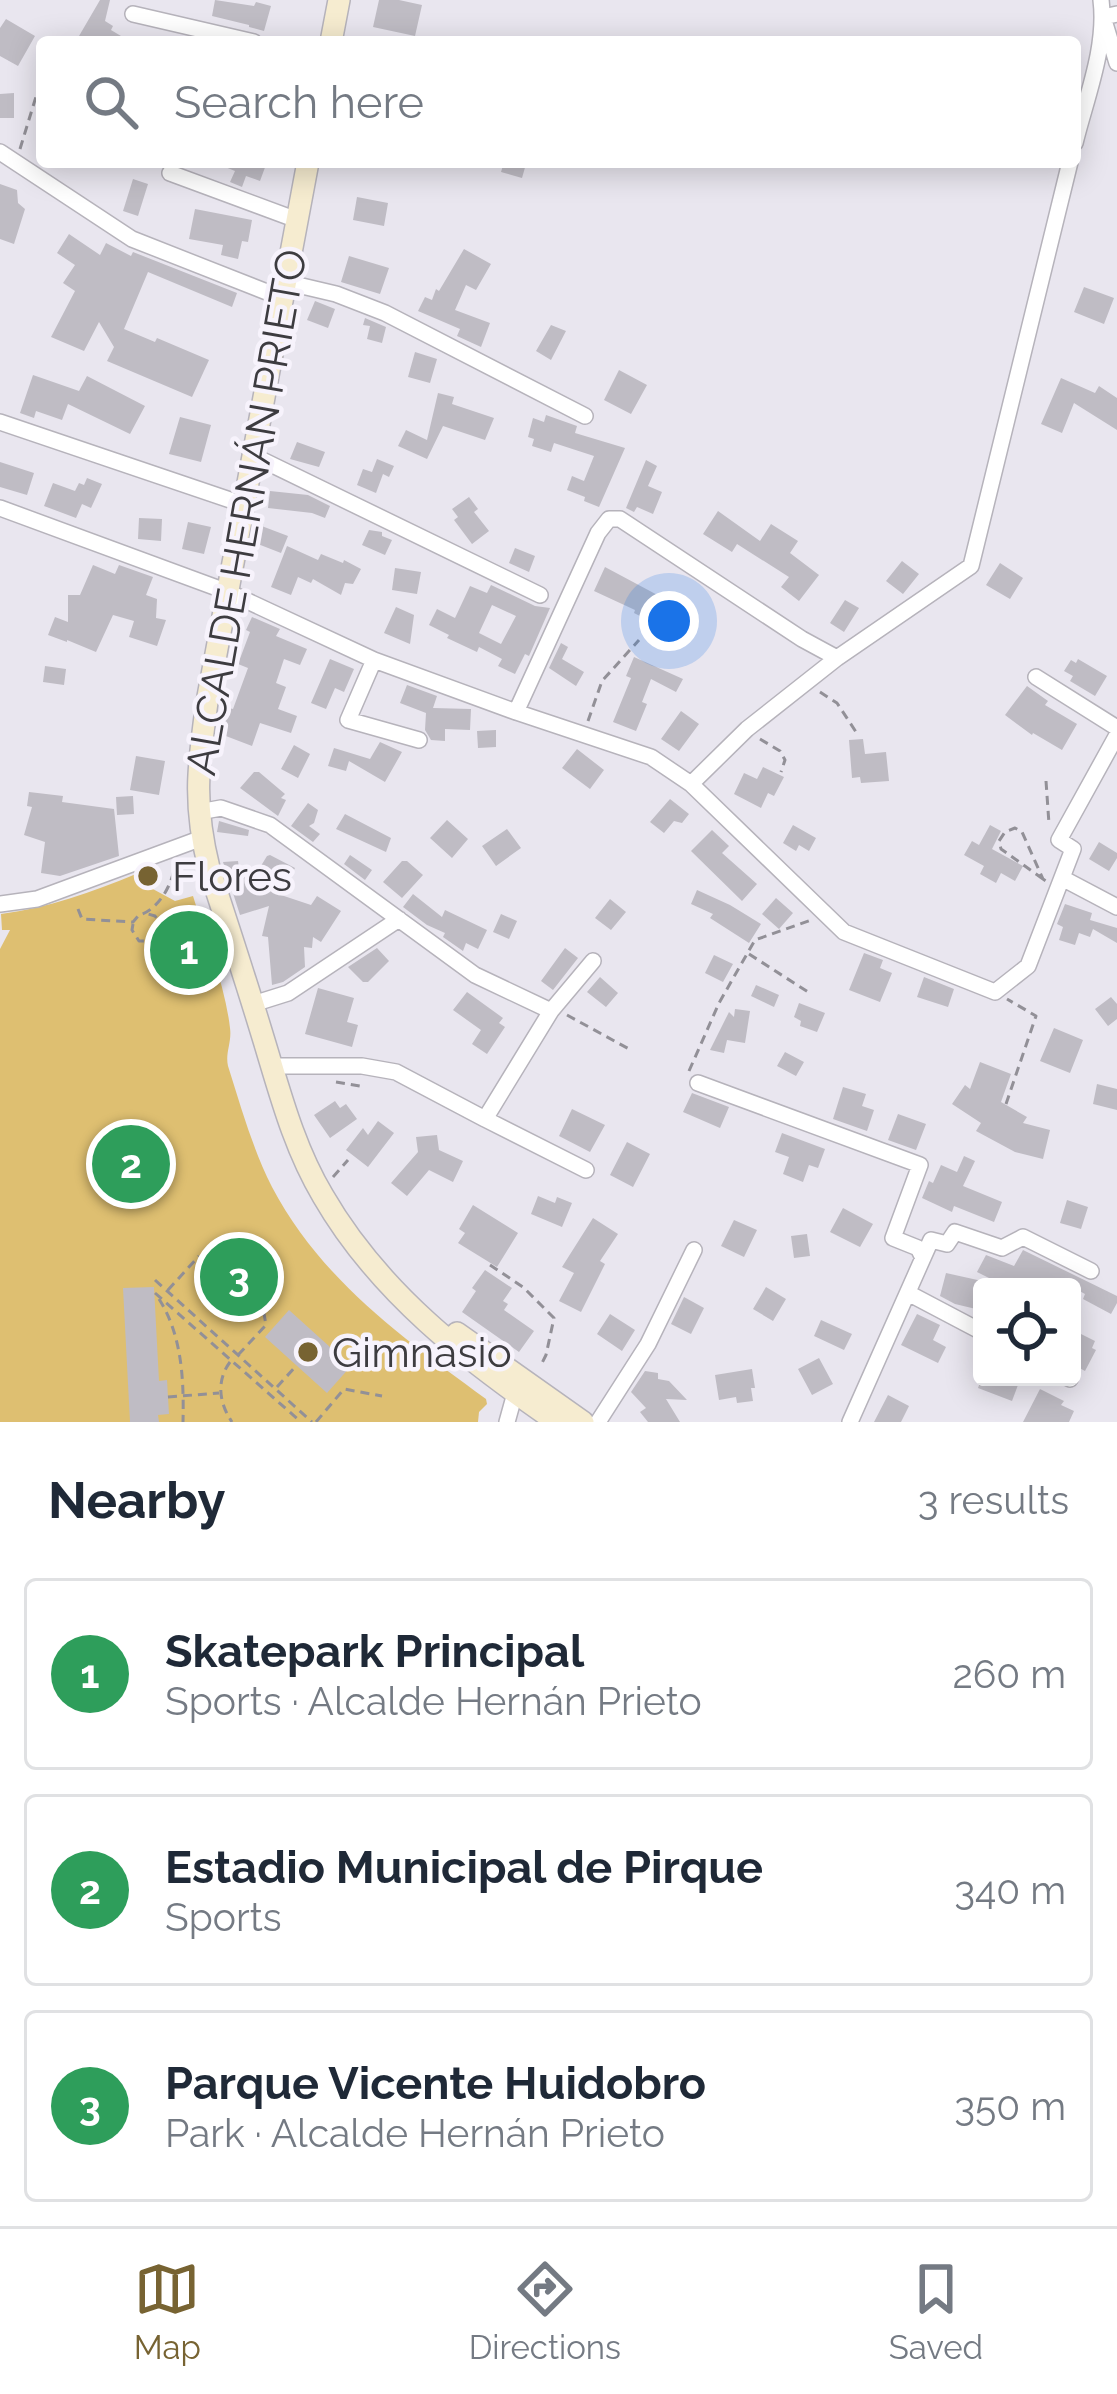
<!DOCTYPE html>
<html lang="en">
<head>
<meta charset="utf-8">
<style>
  body { margin:0; font-family:Raleway,sans-serif; background:#f6f6f7; color:#1f2937 }
  .controls { position:absolute; right:36px; bottom:36px; display:grid; overflow:hidden; border-radius:12px; box-shadow:0 6px 30px #0003 }
  .controls button { width:108px; height:108px; display:grid; place-items:center; padding:0; border:0; border-bottom:3px solid #e0e1e3; background:#fff; color:#1f2937; font:60px sans-serif }
  .you { position:absolute; left:669px; top:621px; width:42px; height:42px; margin:-30px; border:9px solid #fff; border-radius:50%; background:#1a73e8; box-shadow:0 0 0 18px #1a73e833 }
  .badge { display:grid; place-items:center; width:78px; height:78px; border-radius:50%; background:#776332; color:#fff; font-size:39px; font-weight:700 }
  .pin { position:absolute; translate:-50% -50%; border:6px solid #fff; box-shadow:0 3px 12px #0006 }
  .list { margin:0; padding:0; list-style:none }
  h2 { display:flex; justify-content:space-between; align-items:center; height:156px; margin:0; padding:0 48px; font-size:51px }
  h2 small { font-size:39px; font-weight:400; color:#747a83 }
  .list li { display:grid; grid-template-columns:78px 1fr auto; gap:36px; align-items:center; box-sizing:border-box; height:192px; margin:0 24px 24px; padding:0 24px; border:3px solid #e0e1e3; border-radius:12px }
  .list b { display:block; font-size:45px; white-space:nowrap }
  .list p { margin:0; font-size:39px; white-space:nowrap; color:#747a83 }
  .list em { font-size:39px; font-style:normal; color:#747a83 }
  .icon { flex:none; width:66px; height:66px; fill:none; stroke:currentColor; stroke-width:2; stroke-linecap:round; stroke-linejoin:round }
  .map { position:relative; flex:none; width:1117px; height:1422px; overflow:hidden }
  .search { position:absolute; background:#fff; box-shadow:0 6px 30px #0003; left:36px; right:36px; top:36px; height:132px; display:flex; align-items:center; gap:30px; box-sizing:border-box; padding:0 42px; border-radius:12px; color:#747a83; font-size:45px }
  .sheet { height:804px; background:#fff }
  nav { display:flex; justify-content:space-around; align-items:center; box-sizing:border-box; height:168px; border-top:3px solid #e0e1e3; background:#fff; font-size:33px; color:#747a83 }
  nav a { display:grid; justify-items:center; gap:6px }
  nav .on { color:#776332 }
  .map>svg:first-child { display:block }
  .green { fill:#debf71 }
  .building { fill:#bfbcc4; fill-rule:evenodd }
  .lines { fill:none; stroke-linecap:round; stroke-linejoin:round }
  .street-casing { stroke:#b6b3bb; stroke-width:18 }
  .secondary-casing { stroke:#b6b3bb; stroke-width:24 }
  .path { stroke:#929097; stroke-width:3; stroke-dasharray:9 6; stroke-linecap:butt }
  .street { stroke:#fff; stroke-width:15 }
  .secondary { stroke:#f6ecd0; stroke-width:21 }
  .poi-dot { fill:#776332; stroke:#f7f3fc; stroke-width:4.5 }
  .labels { text-anchor:middle; stroke-width:9; stroke-linejoin:round; paint-order:stroke }
  .street-label { font-size:42px; fill:#3d3c40; stroke:#f7f3fc }
  .poi-label { font-size:42px; fill:#3d3c40; stroke:#f7f3fc; text-anchor:start }
</style>
</head>
<body>
<div class="map">
<svg width="1117" height="1422" viewBox="0 0 1117 1422">
  <rect width="100%" height="100%" fill="#e9e6ef"/>
  <path class="green" d="M136,874L151,888L175,901L193,896C206,939 225,984 230,1028C232,1042 225,1053 228,1066C241,1107 253,1150 272,1187C321,1280 403,1338 486,1399L487,1404L479,1412L478,1422H0V949L10,930H2L1,914C48,908 92,892 136,874Z"/>
  <path class="building" d="M100,0H110L105,21L113,26L111,30L131,42H89L79,36Z
    M215,0L254,6L256,2L271,6L264,31L249,27V25L212,16Z
    M379,0H399L422,5L415,36L373,27Z
    M6,19L35,36L18,66L0,56V28Z
    M14,93V118H0V94Z
    M213,162H267L260,181L246,176L242,187L230,182L235,171Z
    M504,162L526,164L522,178L501,172Z
    M133,179L148,184L138,216L123,211Z
    M0,184L17,190L18,203L25,209L14,244L0,239Z
    M357,197L388,203L384,226L353,220Z
    M195,209L252,220L248,242L242,241L238,259L221,255L223,245L189,239Z
    M69,234L100,255L106,243L131,256L133,252L237,293L232,307L148,272L124,329L155,342L157,338L209,360L192,397L107,361L114,347L99,322L84,351L51,337L75,291L63,283L75,265L57,253Z
    M464,249L491,264L476,290L466,285L455,310L490,323L481,347L457,336L460,329L418,311L425,297L432,300L436,289L439,291Z
    M349,256L389,268L380,294L341,282Z
    M1084,287L1114,298L1104,324L1074,312Z
    M315,301L335,309L328,328L307,320Z
    M365,318L386,327L382,343L367,339L370,326L363,325Z
    M551,325L566,331L551,360L536,351Z
    M415,352L437,359L430,383L408,377Z
    M619,370L647,385L631,414L604,400Z
    M33,375L79,391L87,376L145,406L130,434L68,404L62,420L36,411L34,418L20,413Z
    M1061,378L1095,393L1099,386L1117,398V430L1074,403L1062,433L1041,424Z
    M438,393L454,397L452,404L494,418L485,440L443,426L427,459L398,446L406,430L427,440Z
    M546,415L577,426L575,433L625,448L599,507L584,501L585,497L567,490L572,476L584,481L594,456L554,443L551,452L532,446L534,439L528,437L533,418L544,422Z
    M180,417L211,425L201,462L169,454Z
    M297,442L325,452L319,467L290,459Z
    M377,459L394,466L389,477L383,474L376,493L357,485L363,469L372,472Z
    M646,460L657,466L648,486L662,492L653,514L637,507L634,512L626,508Z
    M0,462L34,473L27,495L0,487Z
    M87,478L102,484L91,508L82,504L76,518L44,506L53,483L75,491L79,483L84,485Z
    M270,491L308,495L330,506L325,518L312,513L268,508Z
    M469,497L478,509L474,512L489,531L472,544L454,520L458,517L452,509Z
    M718,511L760,541L771,524L798,541L790,553L819,575L799,601L781,587L789,577L737,544L732,552L703,534Z
    M139,518L162,519L161,541L138,539Z
    M188,522L211,527L204,554L182,549Z
    M259,525L288,536L281,553L253,542Z
    M369,530L382,532V536L392,540L385,555L362,545Z
    M287,546L318,560L321,554L343,563L344,560L361,569L353,584L345,583L341,595L313,579L311,583L298,577L291,595L271,587Z
    M515,548L535,556L529,572L509,563Z
    M902,561L919,574L903,594L886,581Z
    M1000,563L1023,578L1010,599L986,585Z
    M93,565L115,574L119,565L153,577L146,595L157,599L156,618L166,620L157,646L129,637L134,621L113,615L96,652L67,640V642L48,635L55,617L68,622V595H80Z
    M605,567L663,598L652,622L634,613L635,610L594,591Z
    M395,568L421,572L417,594L392,590Z
    M491,585L535,606L550,608L529,656L525,654L515,674L498,666L502,659L479,647L477,652L447,638L449,635L429,625L437,609L455,618L470,586L487,593ZM492,605L516,616L501,644L479,633Z
    M845,600L859,608L844,632L830,623Z
    M396,607L414,615L410,644L384,633Z
    M252,617L280,629L276,636L307,649L300,665L284,659L276,683L286,687L278,709L297,716L291,733L260,723L252,746L218,733L226,707L233,709L248,668L238,664L250,632L246,630Z
    M561,643L568,647L562,659L584,672L576,686L549,668Z
    M634,657L683,679L676,692L651,679L642,702L647,704L636,731L613,722L631,678L626,676Z
    M330,659L354,669L344,692L335,688L326,709L311,703Z
    M1078,659L1107,676L1095,696L1070,681L1073,676L1064,671L1071,660L1076,663Z
    M45,666L66,669L64,685L43,682Z
    M407,685L437,696L433,708L471,709L470,730L445,729V741L431,740L425,730L426,713L400,703Z
    M1027,686L1048,701L1045,705L1077,724L1062,750L1033,733L1032,735L1005,715Z
    M681,711L699,724L679,751L661,739Z
    M496,730V747L478,748L477,731Z
    M863,739L865,754L886,752L889,781L861,783L860,777L852,778L849,740Z
    M380,742L402,752L385,782L349,761L346,771L328,766L334,748L370,759Z
    M294,745L310,754L298,778L281,769Z
    M577,749L604,770L590,789L562,768Z
    M136,756L165,761L159,795L130,790Z
    M763,767L784,777L774,796L768,793L761,808L734,794L744,773L757,779Z
    M254,772H259L285,794L281,798L286,800L278,816L240,788Z
    M29,792L63,796L62,802L114,809L119,856L60,876L41,873L45,842L24,835L32,807L27,806Z
    M133,796L134,814L117,815L116,797Z
    M670,799L689,814L682,823L674,821L664,833L650,822Z
    M308,803L318,810L314,823L309,826L320,834L313,842L291,826Z
    M345,814L391,838L386,852L336,829Z
    M447,820L468,839L452,858L430,838Z
    M219,821L249,830L248,836L217,832Z
    M793,825L816,838L809,851L799,845L796,851L783,843Z
    M990,825L1001,831L992,849L1023,866L1015,881L1001,873L996,883L980,874L984,866L964,855L972,841L979,845Z
    M507,829L521,848L496,866L482,846Z
    M712,830L729,846L722,853L757,884L742,901L691,851Z
    M1099,842L1117,853V858L1109,871L1089,859Z
    M270,855L295,868L281,895L311,905L317,896L341,911L321,942L313,937L312,948L304,947L305,967L283,982L272,985L268,937L262,936L269,906L240,915L223,862L238,861L239,868L255,867L256,874L267,856Z
    M350,855L372,870L365,880L344,864Z
    M402,861H407L423,875L402,898L383,882Z
    M697,890L730,905L761,924L749,943L710,918L713,914L691,904Z
    M413,894L442,917L445,910L487,930L478,949L466,943L463,951L443,937L445,933L427,925L403,907Z
    M776,898L793,913L779,929L762,914Z
    M610,899L626,912L611,930L595,918Z
    M1065,904L1092,913L1090,920L1117,928V943L1093,929L1090,937L1079,933L1075,945L1059,940L1063,927L1057,924Z
    M501,914L517,921L509,939L493,932Z
    M377,948L389,961L368,982H363L348,967Z
    M565,948L578,958L553,990L541,981Z
    M864,953L883,960L880,968L892,973L880,1002L849,990Z
    M714,955L733,964L723,982L705,973Z
    M600,977L618,993L606,1007L587,992Z
    M924,977L954,989L948,1007L917,997Z
    M756,985L779,995L774,1007L751,996Z
    M318,988L354,998L347,1022L358,1025L352,1047L305,1034Z
    M467,992L503,1018L499,1023L505,1027L487,1054L472,1044L481,1030L453,1010Z
    M1111,997L1117,1004V1019L1108,1026L1095,1009Z
    M799,1003L825,1013L817,1032L800,1026L801,1021L794,1017Z
    M735,1009L750,1011L745,1043L727,1040L724,1053L710,1050L729,1012L734,1017Z
    M1054,1028L1083,1040L1070,1073L1040,1061Z
    M785,1052L804,1062L796,1076L777,1066Z
    M980,1062L1011,1074L1001,1102L1027,1117L1023,1123L1050,1130L1043,1159L1015,1152L976,1131L981,1123L952,1104L965,1085L970,1089Z
    M1097,1084L1117,1089V1110L1093,1104Z
    M843,1087L866,1094L862,1106L874,1110L867,1131L833,1119Z
    M692,1093L729,1107L720,1128L683,1112Z
    M335,1101L340,1108L346,1104L357,1119L330,1138L314,1115Z
    M572,1109L605,1125L590,1152L559,1136Z
    M898,1114L926,1124L916,1150L888,1140Z
    M378,1121L394,1133L368,1167L346,1150L363,1128L368,1135Z
    M782,1133L825,1149L818,1168L809,1165L803,1182L783,1174L789,1157L775,1152Z
    M437,1135L439,1150L463,1161L453,1182L429,1170L407,1196L391,1183L418,1152L416,1137Z
    M627,1142L650,1154L633,1187L610,1175Z
    M964,1156L975,1161L963,1186L1002,1202L994,1222L954,1206L952,1212L922,1198L929,1181L933,1183L941,1165L957,1172Z
    M538,1196L555,1203L557,1197L572,1203L562,1227L531,1214Z
    M1067,1200L1088,1207L1081,1229L1060,1223Z
    M473,1205L518,1233L497,1267L458,1243L465,1233L459,1229Z
    M843,1208L873,1224L860,1247L830,1232Z
    M593,1218L618,1234L600,1261L605,1264L581,1312L559,1301L574,1273L562,1267Z
    M734,1220L757,1230L744,1257L721,1246Z
    M807,1234L810,1256L794,1258L791,1236Z
    M1023,1250L1117,1296V1303L1111,1314L1083,1299L1085,1294L1072,1287H1007L977,1272L986,1255L1014,1266Z
    M485,1270L512,1288L503,1301L508,1304L504,1310L534,1331L519,1352L462,1312L476,1291L472,1288Z
    M946,1273L982,1281L976,1309L955,1304L940,1296Z
    M154,1287L159,1381L167,1380L169,1414L158,1415L159,1422H130L123,1288Z
    M766,1287L786,1299L773,1321L753,1309Z
    M684,1297L704,1308L691,1334L671,1324Z
    M289,1310L351,1366L327,1393L265,1337Z
    M610,1314L635,1330L622,1351L597,1334Z
    M917,1314L940,1325L933,1340L946,1347L938,1363L901,1345Z
    M821,1320L852,1334L844,1350L814,1336Z
    M1077,1332L1095,1341L1092,1348L1096,1350L1085,1371L1072,1364V1338Z
    M819,1358L833,1384L812,1395L798,1369Z
    M752,1369L755,1388H751L753,1401L737,1403L736,1397L719,1400L715,1375Z
    M645,1371L658,1373V1379L669,1381L687,1400L666,1399L680,1422H648L640,1412L646,1408L631,1392Z
    M982,1377H1021L1012,1401L978,1388Z
    M1040,1389L1064,1401L1061,1405L1074,1411L1069,1422H1023Z
    M888,1395L909,1406L901,1422H874Z"/>
  <g class="lines">
    <defs>
      <path id="street" d="M133,14L254,42
        M1117,14L1103,17L1117,63
        M1075,143C1086,98 1107,47 1101,0
        M0,152L132,239L282,298
        M170,173L297,220
        M285,282L336,294L385,313L585,416
        M0,422L245,505
        M254,456L540,595
        M0,508L228,592L374,660L516,712L651,757L691,784L844,932L995,992L1028,966L1073,849L1059,840L1117,735
        M374,660L348,720L419,740
        M1036,677L1117,728
        M516,712L598,533L609,519H620L802,639L837,658
        M691,784L747,729L837,658L971,566L1070,162
        M199,812L221,808L270,825L475,975L551,1011
        M1062,878L1117,907
        M0,904L37,899L202,838
        M253,1004L288,993L399,919
        M272,1066H362L396,1072L485,1119L551,1011L593,961
        M698,1083L920,1165L893,1238L918,1248L923,1258
        M485,1119L586,1170
        M908,1293L982,1332
        M1066,1377L1070,1379
        M507,1422L517,1386
        M598,1422L648,1344L694,1250
        M850,1422L931,1240L947,1244L955,1232L1002,1248L1023,1237L1091,1271"/>
      <path id="secondary" d="M331,42L339,0
        M308,162L207,702C198,766 193,804 209,868C227,923 245,978 262,1034C279,1089 293,1146 323,1196C379,1293 467,1360 557,1422
        M457,1333L583,1422"/>
    </defs>
    <use href="#street" class="street-casing"/>
    <use href="#secondary" class="secondary-casing"/>
    <path class="path" d="M20,149L42,77
      M427,162L428,166
      M820,692L837,703L858,735
      M588,721L602,681L639,640
      M760,739L780,751L785,760L781,772
      M1046,781L1049,824
      M1043,879L1001,849L999,841L1005,832L1015,828L1022,832L1043,879L1046,881
      M78,909L82,919L133,922L139,915C159,910 174,882 175,862
      M133,924L132,930L139,941H152L160,934V923L155,916L148,914
      M162,928L175,933
      M152,943L154,953L166,965
      M749,954L808,992
      M567,1015L629,1049
      M689,1071L719,1003L755,940L811,920
      M336,1082L360,1086
      M1006,1104L1036,1016L1007,999
      M333,1177L348,1160
      M490,1265L523,1287L554,1318L546,1355L540,1367
      M155,1280L312,1422
      M168,1290L199,1256
      M155,1293L301,1422
      M159,1299C182,1335 184,1380 183,1422
      M238,1355L266,1325L259,1286
      M230,1362C216,1381 219,1403 232,1422
      M277,1387L296,1366
      M168,1397L219,1393
      M316,1422L344,1389L382,1396"/>
    <use href="#street" class="street"/>
    <use href="#secondary" class="secondary"/>
  </g>
  <g class="poi-dot">
    <circle cx="148" cy="876" r="12"/>
    <circle cx="308" cy="1352" r="12"/>
  </g>
  <g class="labels">
    <g class="street-label">
      <text transform="translate(246 512) rotate(-80)" y="15">ALCALDE HERNÁN PRIETO</text>
    </g>
    <g class="poi-label">
      <text x="172" y="891">Flores</text>
      <text x="332" y="1367">Gimnasio</text>
    </g>
  </g>
</svg>
<div class="controls">
<button><svg class="icon" aria-label="locate" viewBox="0 0 24 24"><circle cx="12" cy="12" r="6"/><path d="M12 2v4M12 18v4M2 12h4M18 12h4"/></svg></button>
</div>
<div class="you"></div>
<div class="pin badge" style="left:189px;top:950px;background:#2e9e5b">1</div>
<div class="pin badge" style="left:131px;top:1164px;background:#2e9e5b">2</div>
<div class="pin badge" style="left:239px;top:1277px;background:#2e9e5b">3</div>
<div class="search"><svg class="icon" aria-label="search" viewBox="0 0 24 24"><circle cx="10" cy="10" r="6"/><path d="M15 15l6 6"/></svg>Search here</div>
</div>
<section class="sheet">
<h2>Nearby<small>3 results</small></h2>
<ul class="list">
<li><span class="badge" style="background:#2e9e5b">1</span><div><b>Skatepark Principal</b><p>Sports · Alcalde Hernán Prieto</p></div><em>260 m</em></li>
<li><span class="badge" style="background:#2e9e5b">2</span><div><b>Estadio Municipal de Pirque</b><p>Sports</p></div><em>340 m</em></li>
<li><span class="badge" style="background:#2e9e5b">3</span><div><b>Parque Vicente Huidobro</b><p>Park · Alcalde Hernán Prieto</p></div><em>350 m</em></li>
</ul>
</section>
<nav>
<a class="on"><svg class="icon" aria-label="map" viewBox="0 0 24 24"><path d="M3 6l6-2 6 2 6-2v14l-6 2-6-2-6 2zM9 4v14M15 6v14"/></svg>Map</a>
<a><svg class="icon" aria-label="directions" viewBox="0 0 24 24"><path d="M12 3l9 9-9 9-9-9zM9 14v-3h6M13 9l2 2-2 2"/></svg>Directions</a>
<a><svg class="icon" aria-label="saved" viewBox="0 0 24 24"><path d="M7 4h10v16l-5-4-5 4z"/></svg>Saved</a>
</nav>
</body>
</html>
